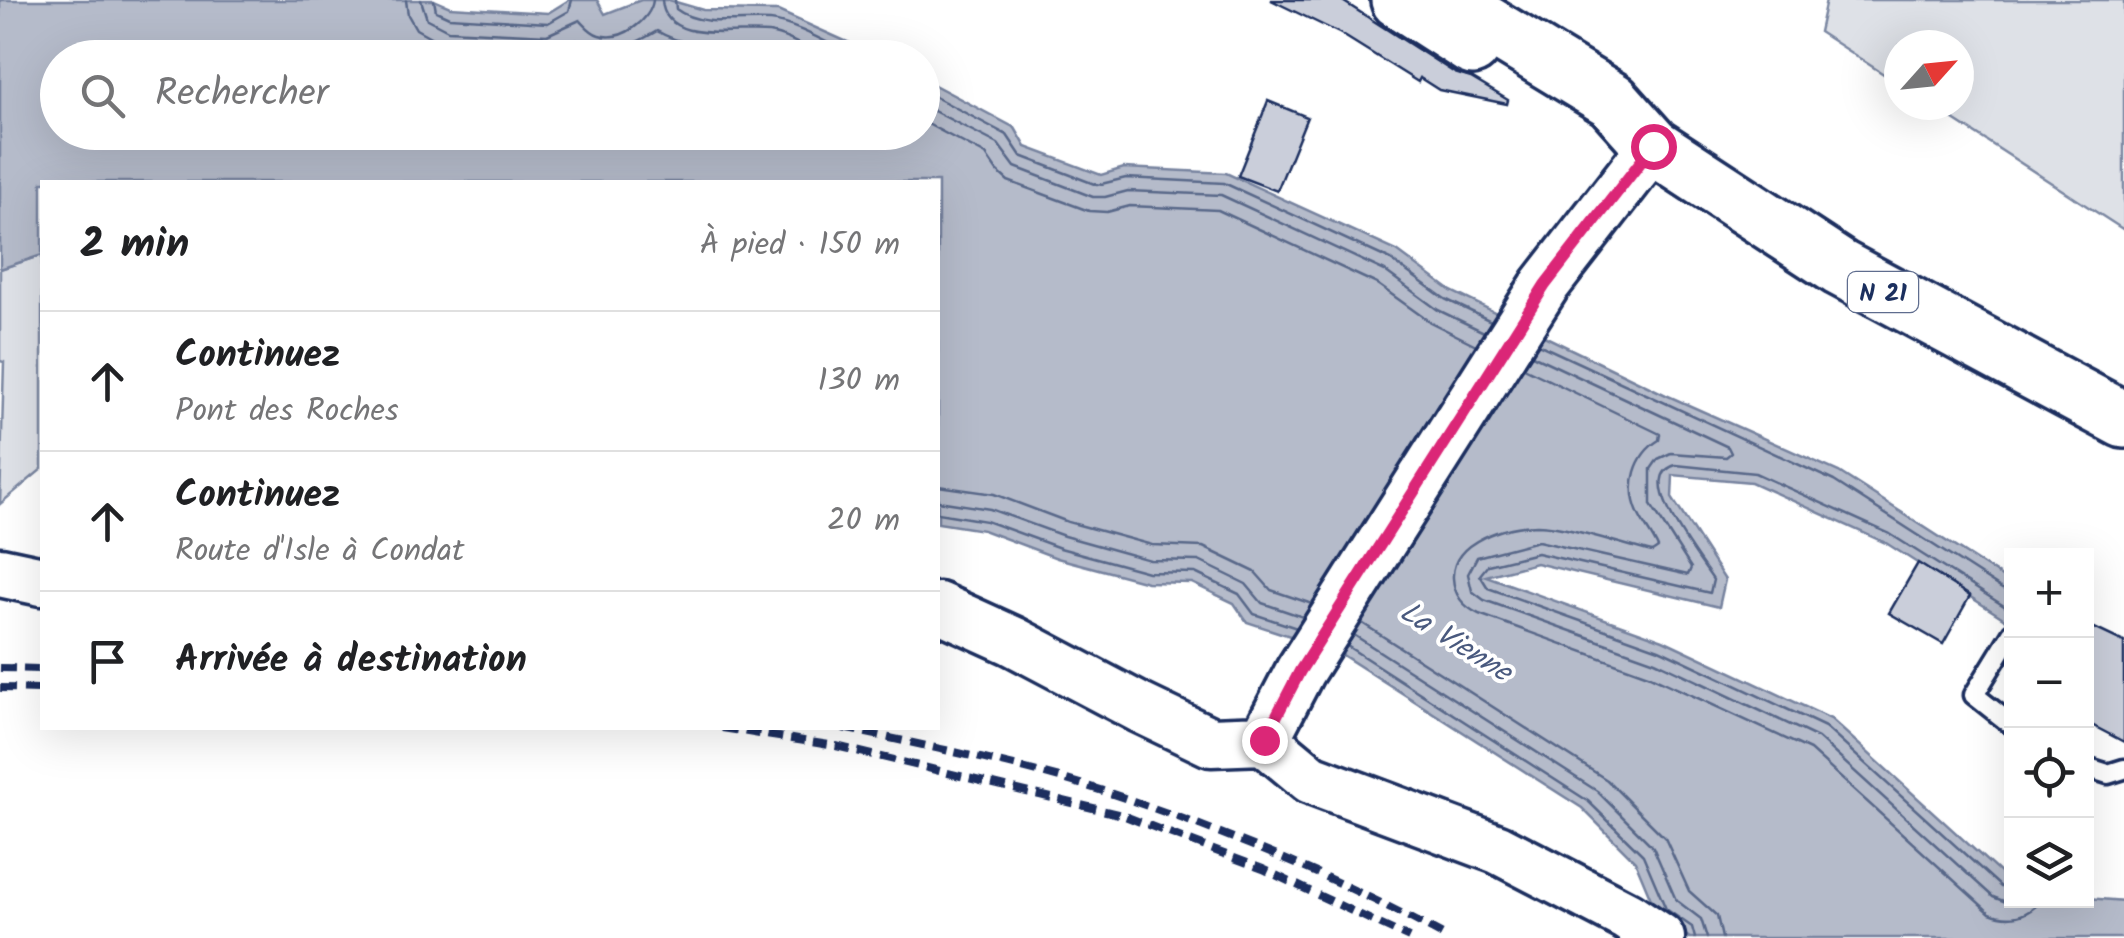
<!DOCTYPE html>
<html lang="fr">
<head>
<meta charset="utf-8">
<style>
  body { margin:0; font-family:Kalam,sans-serif; background:#f2f2f2; color:#202124 }
  .controls { position:absolute; right:30px; bottom:30px; display:grid; overflow:hidden; border-radius:0px; box-shadow:0 10px 40px #0002 }
  .controls button { width:90px; height:90px; display:grid; place-items:center; padding:0; border:0; border-bottom:2px solid #e0e0e0; background:#fff; color:#202124; font:50px sans-serif }
  .compass { position:absolute; left:1884px; top:30px; width:90px; height:90px; border-radius:50%; background:#fff; box-shadow:0 10px 40px #0002; rotate:63deg }
  .stop { position:absolute; width:30px; height:30px; margin:-22px; border:8px solid #db2777; border-radius:50%; background:#fff }
  .stop.end { background:#db2777; border-color:#fff; box-shadow:0 2px 10px #0008 }
  .list { margin:0; padding:0; list-style:none }
  h2 { display:flex; justify-content:space-between; align-items:center; height:130px; margin:0; padding:0 40px; font-size:42px }
  h2 small { font-size:32px; font-weight:400; color:#757577 }
  .list li { display:grid; grid-template-columns:65px 1fr auto; gap:30px; align-items:center; box-sizing:border-box; height:140px; padding:0 40px; border-top:2px solid #e0e0e0 }
  .list b { display:block; font-size:38px; white-space:nowrap }
  .list p { margin:0; font-size:32px; white-space:nowrap; color:#757577 }
  .list em { font-size:32px; font-style:normal; color:#757577 }
  .icon { flex:none; width:55px; height:55px; fill:none; stroke:currentColor; stroke-width:2; stroke-linecap:round; stroke-linejoin:round }
  .map { position:relative; flex:none; width:2124px; height:938px; overflow:hidden }
  .search { position:absolute; background:#fff; box-shadow:0 10px 40px #0002; left:40px; top:40px; width:900px; height:110px; display:flex; align-items:center; gap:25px; box-sizing:border-box; padding:0 35px; border-radius:55px; color:#757577; font-size:38px }
  .panel { position:absolute; background:#fff; box-shadow:0 10px 40px #0002; left:40px; top:180px; width:900px; height:550px; border-radius:0px }
  .map>svg:first-child { display:block }
  .green { fill:#dee1e7; stroke:#7c88a2; stroke-width:2.5 }
  .water { fill:#b5bbca; stroke:#77839f; stroke-width:2.5 }
  .lines { fill:none; stroke-linecap:round; stroke-linejoin:round }
  .shore { stroke:#596789; stroke-width:2.5 }
  .building { fill:#caceda; stroke:#1b2f5e; stroke-width:2.5 }
  .lane-casing { stroke:#1b2f5e; stroke-width:25 }
  .secondary-casing { stroke:#1b2f5e; stroke-width:55 }
  .primary-casing { stroke:#1b2f5e; stroke-width:62 }
  .lane { stroke:#fff; stroke-width:18 }
  .secondary { stroke:#fff; stroke-width:48 }
  .primary { stroke:#fff; stroke-width:55 }
  .rail { stroke:#1b2f5e; stroke-width:8; stroke-dasharray:15 8; stroke-linecap:butt }
  .route { stroke:#db2777; stroke-width:12 }
  .labels { text-anchor:middle; stroke-width:8; stroke-linejoin:round; paint-order:stroke }
  .shield { fill:#fff; stroke:#5f6d8e; stroke-width:2.5 }
  .shield-label { font-size:25px; font-weight:bold; fill:#1b2f5e }
  .water-label { font-size:30px; font-style:italic; fill:#49597e; stroke:#fff }
</style>
</head>
<body>
<div class="map">
<svg width="2124" height="938" viewBox="0 0 2124 938">
  <rect width="100%" height="100%" fill="#fff"/>
  <filter id="ink" filterUnits="userSpaceOnUse"><feTurbulence type="fractalNoise" baseFrequency=".01" numOctaves="2"/><feDisplacementMap in="SourceGraphic" scale="20" xChannelSelector="R" yChannelSelector="G"/><feConvolveMatrix kernelMatrix="1 2 1 2 8 2 1 2 1" color-interpolation-filters="sRGB"/></filter>
  <g filter="url(#ink)">
    <path class="green" d="M1826,0H2124V230L1931,105H1959V45H1899V84L1819,32Z
      M42,255V469L0,504L4,362L0,361V269Z"/>
    <path class="water" d="M0,0H434L450,7L548,13L569,0H597L605,14L641,0H669L703,10L778,11L881,57L58,58V132H922L923,79L1015,128L1026,147L1101,175L1124,168L1226,173L1397,251L1451,291L1666,395L1839,472L2011,583V623L1886,543L1751,482L1673,475L1672,498L1725,580L1719,607L1536,563L1486,576L1663,640L1831,719L2011,883L2012,900H2086L2087,898L2124,901V938H1690L1658,916L1635,861L1582,808L1336,651L1247,622L1234,603L1192,583L1147,582L1057,558L983,530L938,523V182H42V255L0,269Z"/>
    <g class="lines">
      <path class="shore" d="M406,0L408,15L416,29L443,44L547,50L577,40C606,58 630,47 657,31C699,56 747,39 790,58
        M421,0L427,19L448,30L547,35L580,20C585,25 591,33 599,35C622,42 651,20 653,0
        M434,0L436,11L449,17L548,23L569,11L572,0
        M662,0C664,46 737,29 769,33C788,36 809,50 827,58
        M675,0L676,9C700,28 741,19 770,21C795,23 834,47 858,58
        M922,90L1007,135L1021,156L1097,185L1126,178L1224,183L1391,260L1445,299L1491,321
        M922,105L998,144L1015,167L1093,197H1105L1128,191L1221,195L1385,271L1438,310L1484,332
        M922,121L986,155L997,171L1008,181L1089,211L1107,212L1130,206L1218,210L1377,284L1430,322L1476,345
        M1538,344L1834,481L2002,589L2012,590
        M1532,355L1728,447L1731,453L1726,457L1671,453L1658,459L1651,469V505L1691,568L1688,575L1538,541L1477,557L1468,574L1472,591L1484,600L1655,661L1818,738L1993,897L2006,902L2019,900
        M1524,368L1660,434L1659,440C1635,455 1626,486 1638,513C1643,525 1653,536 1658,548L1652,552C1620,544 1569,526 1537,525C1507,525 1451,541 1453,578C1454,596 1464,607 1479,614L1648,675L1810,750L1990,913C2010,921 2027,917 2042,900
        M938,486L994,494L1068,522L1152,545L1203,547L1255,572L1271,590L1312,604
        M938,501L990,509L1064,536L1150,560L1199,561L1246,584L1262,603L1303,617
        M938,513L986,521L1060,548L1148,572L1195,573L1239,594L1254,614L1297,628
        M2012,611L1890,534L1755,473L1676,465C1632,476 1701,561 1713,580L1710,593L1537,553L1488,565L1480,575L1488,588L1659,649L1825,727L2001,887L2012,890
        M1362,623L1607,780L1665,838L1689,891L1717,916L1722,938
        M1354,635L1597,791L1653,847L1676,900L1701,919L1707,938
        M1347,646L1588,801L1643,855L1666,909L1692,927L1695,938"/>
    </g>
    <path class="building" d="M1271,0H1341L1455,73L1471,78L1508,100L1507,104L1439,90L1420,78L1418,82L1341,34Z
      M1268,101L1307,117L1277,191L1238,176Z
      M1918,563L1970,596L1943,644L1889,613Z
      M2086,624L2124,642V742L2086,722Z"/>
    <g class="lines">
      <defs>
        <path id="lane" d="M2012,633L1974,695L2012,725
          M2086,767L2108,774L2124,769"/>
        <path id="secondary" d="M0,572L42,581
          M938,607L1013,641L1140,708L1211,742L1264,740L1300,671L1545,285L1653,146
          M1264,740L1311,779L1498,849L1627,916L1660,938"/>
        <path id="primary" d="M1399,0L1472,47
          M1447,0L1612,100L1653,146L1840,268L2124,420"/>
      </defs>
      <use href="#lane" class="lane-casing"/>
      <use href="#secondary" class="secondary-casing"/>
      <use href="#primary" class="primary-casing"/>
      <use href="#lane" class="lane"/>
      <use href="#secondary" class="secondary"/>
      <use href="#primary" class="primary"/>
      <path class="rail" d="M0,668L42,669
        M0,688L42,689
        M722,728L836,746L1122,815L1263,869L1409,938
        M843,728C940,749 1039,768 1133,801C1240,838 1348,883 1448,938"/>
    </g>
  </g>
  <g class="lines" filter="url(#ink)">
    <path class="route" d="M1264,740L1300,671L1545,285L1653,146"/>
  </g>
  <g class="labels">
    <rect class="shield" x="1848" y="272" width="70" height="40" rx="8"/>
    <g class="shield-label">
      <text x="1883" y="301">N 21</text>
    </g>
    <g class="water-label">
      <text transform="translate(1456 641) rotate(32)" y="10">La Vienne</text>
    </g>
  </g>
</svg>
<div class="controls">
<button>+</button>
<button>−</button>
<button><svg class="icon" aria-label="locate" viewBox="0 0 24 24"><circle cx="12" cy="12" r="6"/><path d="M12 2v4M12 18v4M2 12h4M18 12h4"/></svg></button>
<button><svg class="icon" aria-label="layers" viewBox="0 0 24 24"><path d="M12 4l9 5-9 5-9-5zM3 14l9 5 9-5"/></svg></button>
</div>
<svg class="compass" viewBox="-18 -18 36 36"><path d="M0-13l5 13h-10z" fill="#e53935"/><path d="M0 13l5-13h-10z" fill="#757577"/></svg>
<div class="stop" style="left:1653px;top:146px"></div>
<div class="stop end" style="left:1264px;top:740px"></div>
<div class="search"><svg class="icon" aria-label="search" viewBox="0 0 24 24"><circle cx="10" cy="10" r="6"/><path d="M15 15l6 6"/></svg>Rechercher</div>
<section class="panel">
<h2>2 min<small>À pied · 150 m</small></h2>
<ul class="list">
<li><svg class="icon" aria-label="ahead" viewBox="0 0 24 24"><path d="M12 20V5M6 11l6-6 6 6"/></svg><div><b>Continuez</b><p>Pont des Roches</p></div><em>130 m</em></li>
<li><svg class="icon" aria-label="ahead" viewBox="0 0 24 24"><path d="M12 20V5M6 11l6-6 6 6"/></svg><div><b>Continuez</b><p>Route d'Isle à Condat</p></div><em>20 m</em></li>
<li><svg class="icon" aria-label="arrive" viewBox="0 0 24 24"><path d="M6 21V4h12l-3 4 3 4H6"/></svg><div><b>Arrivée à destination</b></div></li>
</ul>
</section>
</div>
</body>
</html>
